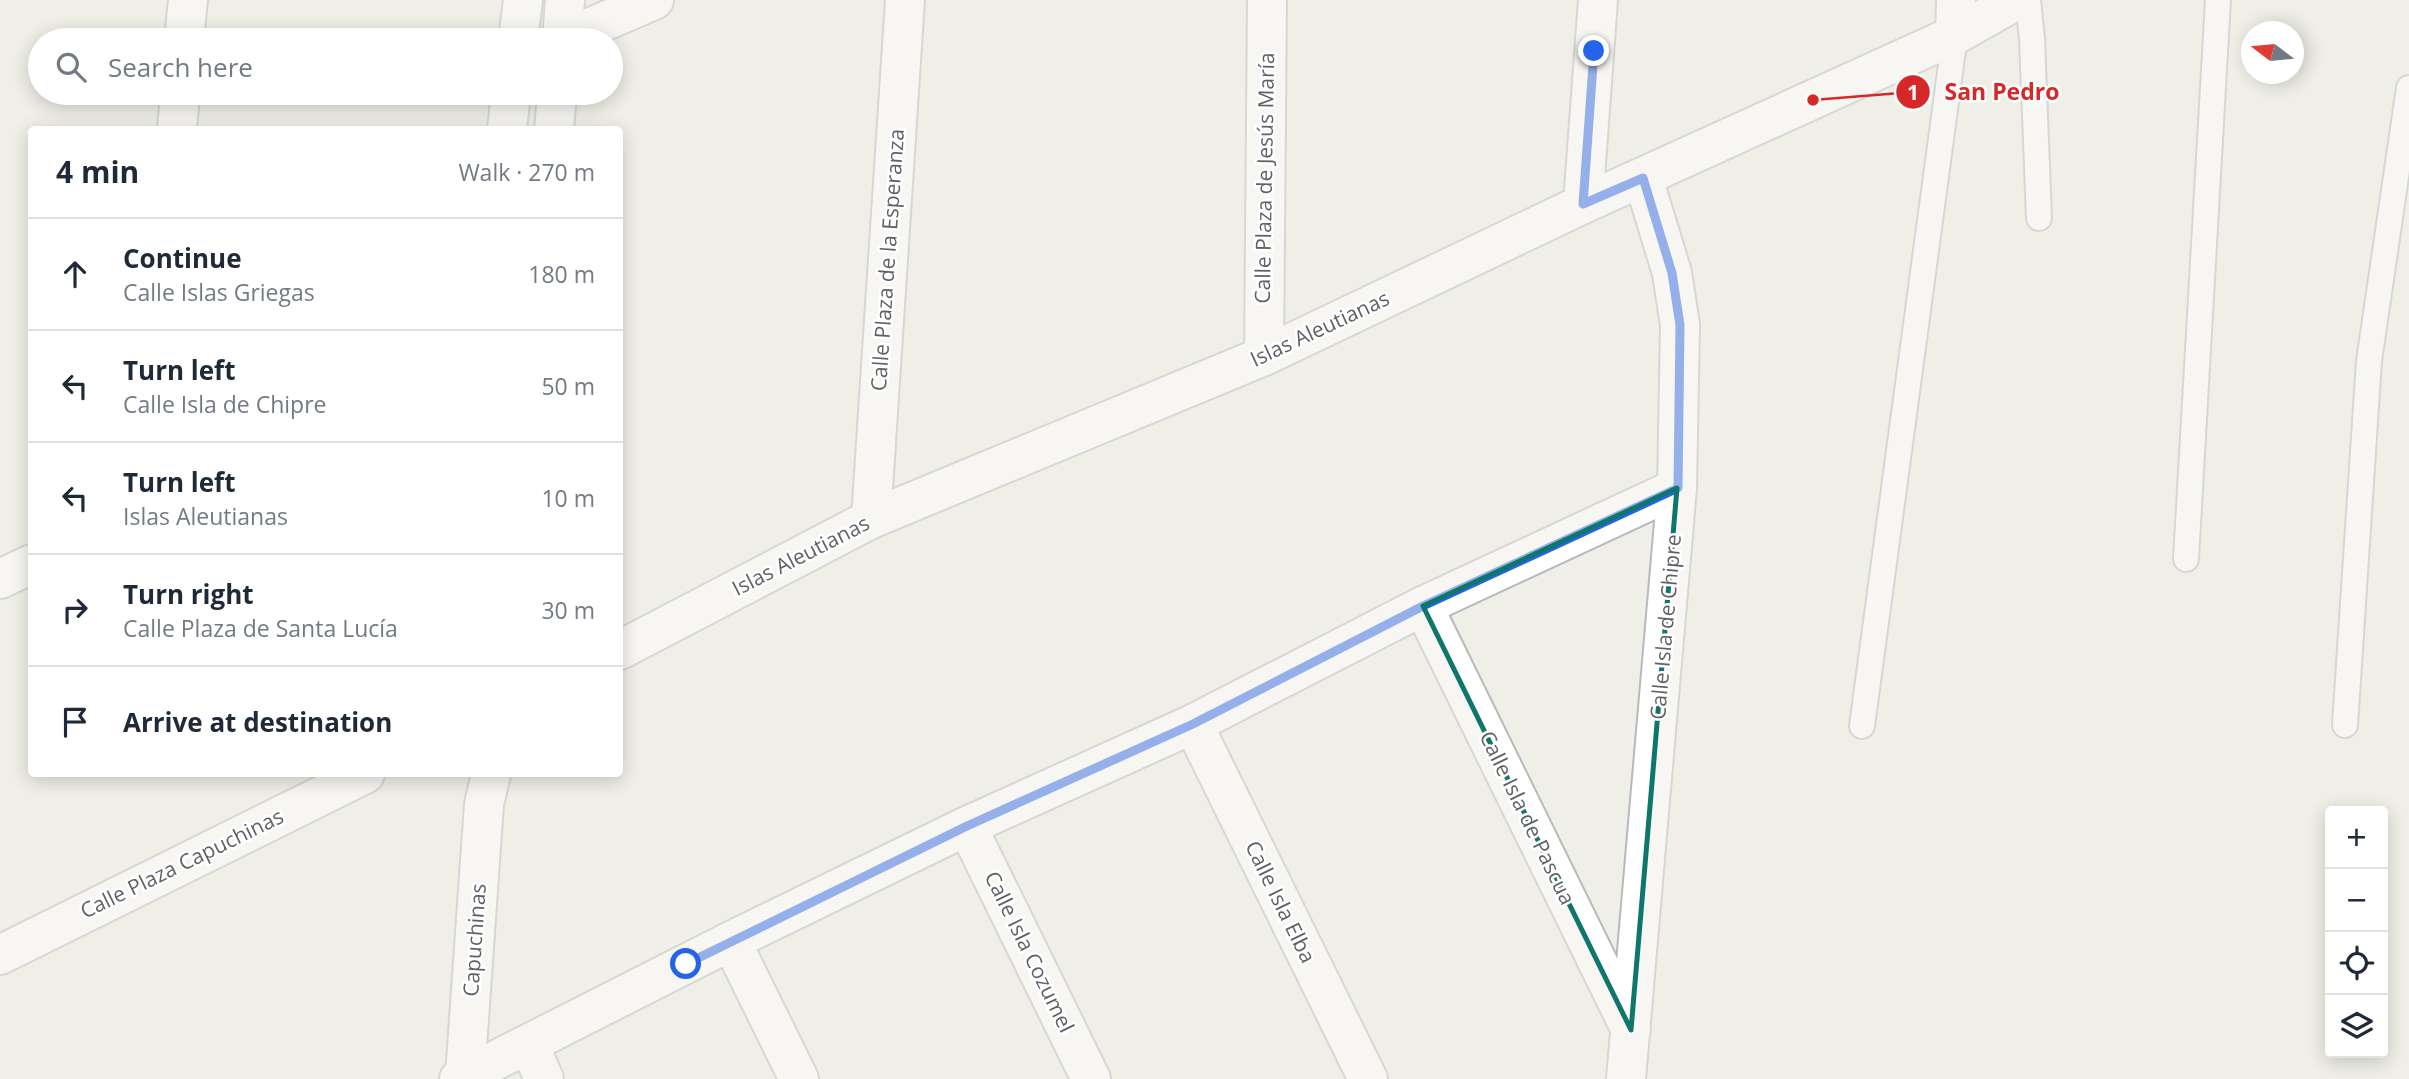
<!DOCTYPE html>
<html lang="en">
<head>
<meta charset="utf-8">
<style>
  body { margin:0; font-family:"Open Sans",sans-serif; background:#f2f2f3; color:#1f2937 }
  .controls { position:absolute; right:21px; bottom:21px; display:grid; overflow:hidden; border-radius:7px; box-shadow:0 4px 18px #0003 }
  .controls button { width:63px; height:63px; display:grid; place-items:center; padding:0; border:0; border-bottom:2px solid #e0e1e3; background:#fff; color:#1f2937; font:35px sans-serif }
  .compass { position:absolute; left:2241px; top:21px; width:63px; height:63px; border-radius:50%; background:#fff; box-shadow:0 4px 18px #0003; rotate:286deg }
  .stop { position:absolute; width:21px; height:21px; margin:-16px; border:5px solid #2563eb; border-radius:50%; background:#fff }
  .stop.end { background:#2563eb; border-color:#fff; box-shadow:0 2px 7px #0008 }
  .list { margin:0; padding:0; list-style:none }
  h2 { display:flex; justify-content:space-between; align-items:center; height:91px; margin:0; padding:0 28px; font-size:30px }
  h2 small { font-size:23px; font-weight:400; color:#747a83 }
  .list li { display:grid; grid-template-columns:46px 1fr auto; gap:21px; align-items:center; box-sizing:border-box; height:112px; padding:0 28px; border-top:2px solid #e0e1e3 }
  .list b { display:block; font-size:26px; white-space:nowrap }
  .list p { margin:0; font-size:23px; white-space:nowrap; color:#747a83 }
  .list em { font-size:23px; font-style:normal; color:#747a83 }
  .icon { flex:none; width:38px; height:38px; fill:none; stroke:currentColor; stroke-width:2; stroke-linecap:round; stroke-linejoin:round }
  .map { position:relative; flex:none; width:2409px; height:1079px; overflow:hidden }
  .search { position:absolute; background:#fff; box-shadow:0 4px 18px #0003; left:28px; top:28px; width:595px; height:77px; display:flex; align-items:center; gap:18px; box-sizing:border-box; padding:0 24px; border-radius:38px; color:#747a83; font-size:26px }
  .panel { position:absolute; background:#fff; box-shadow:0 4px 18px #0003; left:28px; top:126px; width:595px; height:651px; border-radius:7px }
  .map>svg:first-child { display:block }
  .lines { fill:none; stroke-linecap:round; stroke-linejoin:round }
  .lane-casing { stroke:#b7b9bd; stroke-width:28 }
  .street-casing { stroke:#b7b9bd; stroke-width:42 }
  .secondary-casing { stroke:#b8bac0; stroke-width:42 }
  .lane { stroke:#fff; stroke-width:24 }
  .street { stroke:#fff; stroke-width:38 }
  .secondary { stroke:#fff; stroke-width:38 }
  .route { stroke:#2563eb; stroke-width:9 }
  .marked { fill:none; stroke:#0f766e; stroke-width:5; stroke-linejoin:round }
  .labels { text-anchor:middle; stroke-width:5; stroke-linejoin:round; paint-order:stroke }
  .street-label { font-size:21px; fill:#5f6166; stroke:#fff }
  .leader { fill:none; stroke:#d62828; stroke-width:2.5 }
  .callout-dot { fill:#d62828; stroke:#fff; stroke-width:2.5 }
  .mark-label { font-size:21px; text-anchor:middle; font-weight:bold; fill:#fff }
  .callout-label { font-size:23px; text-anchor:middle; font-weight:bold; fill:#d62828; stroke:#fff; stroke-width:5; stroke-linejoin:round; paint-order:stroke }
</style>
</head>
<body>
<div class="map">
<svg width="2409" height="1079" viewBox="0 0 2409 1079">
  <rect width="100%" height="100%" fill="#f0efe7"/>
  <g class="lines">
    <defs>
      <path id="lane" d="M2028,0L2032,39L2039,218
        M2186,559L2218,0
        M2345,725L2369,361L2409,88
        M1862,726L1955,35"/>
      <path id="street" d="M1955,35L1956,0
        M184,40L188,0
        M561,40L654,0
        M177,130L180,93
        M1583,204L1598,0
        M1264,356L1267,0
        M871,519L905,0
        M0,579L32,564
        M1423,606L1631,1030
        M1193,724L1368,1079
        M967,826L1091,1079
        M731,941L799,1079
        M529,1045L544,1079
        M465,1076L484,804L491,774
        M459,1079L731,941L967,826L1193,724L1423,606L1677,488
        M1626,1079L1677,488L1680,325L1672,273L1643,178"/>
      <path id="secondary" d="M518,40L523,0
        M562,40L565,0
        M507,130L511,93
        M554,130L557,93
        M620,650L871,519L1264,356L1583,204L1955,35L2017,0
        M0,955L365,774"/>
    </defs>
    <use href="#lane" class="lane-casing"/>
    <use href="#street" class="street-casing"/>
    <use href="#secondary" class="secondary-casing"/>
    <use href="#lane" class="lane"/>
    <use href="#street" class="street"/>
    <use href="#secondary" class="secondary"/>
  </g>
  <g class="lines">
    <path class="route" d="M686,964L967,826L1193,724L1423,606L1678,488L1680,325L1672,273L1643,178L1583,204L1594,51"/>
  </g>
  <path d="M0 0H2409V1079H0ZM1677,488L1631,1030L1423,606Z" fill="#f0efe7" fill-opacity=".55" fill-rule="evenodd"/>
  <path class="marked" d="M1677,488L1631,1030L1423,606Z"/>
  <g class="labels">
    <g class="street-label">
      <text transform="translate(1265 178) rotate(-89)" y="7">Calle Plaza de Jesús María</text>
      <text transform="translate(888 260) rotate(-86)" y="7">Calle Plaza de la Esperanza</text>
      <text transform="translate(1320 329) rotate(-25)" y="7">Islas Aleutianas</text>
      <text transform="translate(801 556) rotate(-27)" y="7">Islas Aleutianas</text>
      <text transform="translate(1666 627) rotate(-85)" y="7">Calle Isla de Chipre</text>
      <text transform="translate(1527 818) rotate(64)" y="7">Calle Isla de Pascua</text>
      <text transform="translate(182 864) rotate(-26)" y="7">Calle Plaza Capuchinas</text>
      <text transform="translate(1280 902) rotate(64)" y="7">Calle Isla Elba</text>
      <text transform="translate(475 940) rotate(-86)" y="7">Capuchinas</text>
      <text transform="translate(1029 952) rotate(64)" y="7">Calle Isla Cozumel</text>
    </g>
  </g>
  <path class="leader" d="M1813 100L1913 92"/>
  <g class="callout-dot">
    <circle cx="1813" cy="100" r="7"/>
    <circle cx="1913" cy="92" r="18"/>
  </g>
  <g class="mark-label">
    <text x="1913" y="100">1</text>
  </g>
  <g class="callout-label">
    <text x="2002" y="100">San Pedro</text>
  </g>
</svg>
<div class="controls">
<button>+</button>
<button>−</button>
<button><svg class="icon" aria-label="locate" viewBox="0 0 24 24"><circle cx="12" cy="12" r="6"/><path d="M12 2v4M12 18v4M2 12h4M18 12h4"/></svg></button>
<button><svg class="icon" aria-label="layers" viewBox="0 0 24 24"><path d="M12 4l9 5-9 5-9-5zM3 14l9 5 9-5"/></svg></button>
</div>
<svg class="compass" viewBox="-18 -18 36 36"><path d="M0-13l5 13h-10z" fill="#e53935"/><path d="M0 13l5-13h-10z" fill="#747a83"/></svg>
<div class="stop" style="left:686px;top:964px"></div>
<div class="stop end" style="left:1594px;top:51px"></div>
<div class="search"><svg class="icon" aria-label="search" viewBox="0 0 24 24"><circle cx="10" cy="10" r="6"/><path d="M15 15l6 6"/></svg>Search here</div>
<section class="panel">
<h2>4 min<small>Walk · 270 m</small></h2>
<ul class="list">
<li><svg class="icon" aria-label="ahead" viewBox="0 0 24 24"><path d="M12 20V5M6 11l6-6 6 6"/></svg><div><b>Continue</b><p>Calle Islas Griegas</p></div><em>180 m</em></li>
<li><svg class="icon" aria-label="left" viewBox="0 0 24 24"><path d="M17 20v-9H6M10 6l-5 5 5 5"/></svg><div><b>Turn left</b><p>Calle Isla de Chipre</p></div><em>50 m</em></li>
<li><svg class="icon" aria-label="left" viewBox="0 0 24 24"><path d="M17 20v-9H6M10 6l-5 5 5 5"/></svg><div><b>Turn left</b><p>Islas Aleutianas</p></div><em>10 m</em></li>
<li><svg class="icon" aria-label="right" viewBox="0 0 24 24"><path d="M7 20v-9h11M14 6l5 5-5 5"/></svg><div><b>Turn right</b><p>Calle Plaza de Santa Lucía</p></div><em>30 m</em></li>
<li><svg class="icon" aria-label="arrive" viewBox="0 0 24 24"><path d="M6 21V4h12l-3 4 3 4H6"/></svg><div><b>Arrive at destination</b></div></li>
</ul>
</section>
</div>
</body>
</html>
